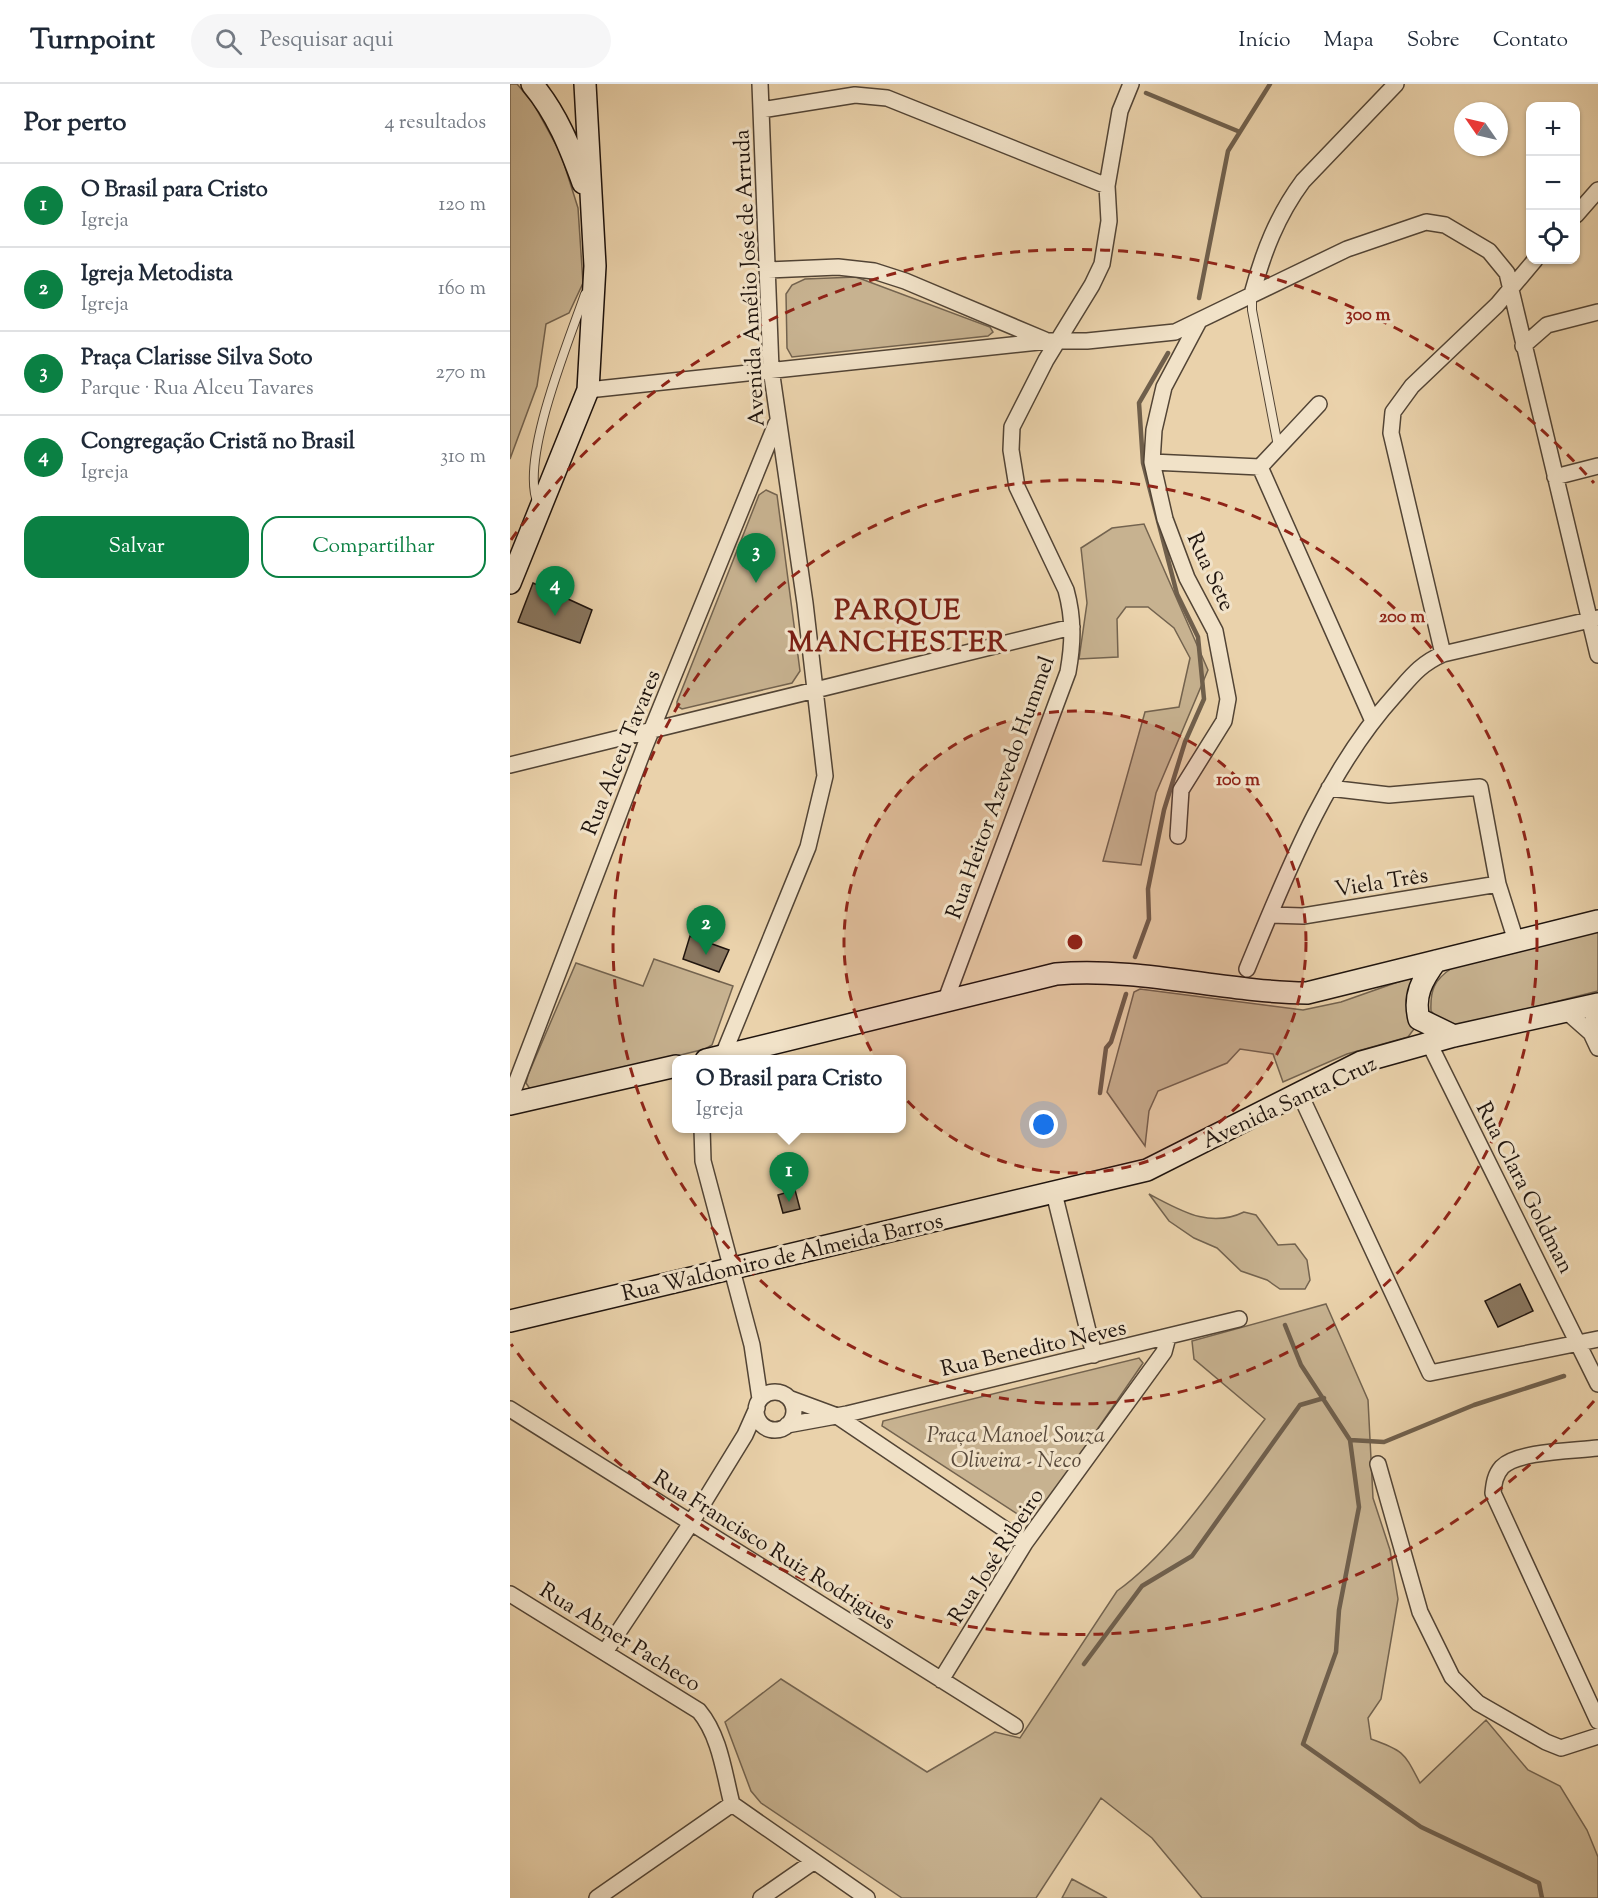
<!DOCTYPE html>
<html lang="pt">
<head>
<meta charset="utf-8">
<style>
  body { margin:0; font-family:"Sorts Mill Goudy",serif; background:#f6f6f7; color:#1f2937 }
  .controls { position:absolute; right:18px; top:18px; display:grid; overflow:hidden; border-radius:12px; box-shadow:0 2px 4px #0004 }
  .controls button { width:54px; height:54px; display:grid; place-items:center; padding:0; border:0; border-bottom:2px solid #e0e1e3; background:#fff; color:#1f2937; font:30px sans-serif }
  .compass { position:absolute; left:944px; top:18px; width:54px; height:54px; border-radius:50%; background:#fff; box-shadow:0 2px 4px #0004; rotate:304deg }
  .you { position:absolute; left:534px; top:1041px; width:21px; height:21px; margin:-15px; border:4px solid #fff; border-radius:50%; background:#1a73e8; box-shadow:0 0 0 9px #1a73e833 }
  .badge { display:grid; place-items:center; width:39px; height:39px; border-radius:50%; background:#0b8043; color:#fff; font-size:20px; font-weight:700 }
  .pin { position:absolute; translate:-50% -50px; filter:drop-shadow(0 2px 3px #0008) }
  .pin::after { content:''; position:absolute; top:32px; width:21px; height:18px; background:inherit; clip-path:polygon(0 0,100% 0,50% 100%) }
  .popup { position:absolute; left:162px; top:971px; width:234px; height:78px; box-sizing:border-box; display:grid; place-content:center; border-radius:12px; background:#fff; filter:drop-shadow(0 2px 4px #0005); font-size:20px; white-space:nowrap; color:#747a83 }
  .popup b { font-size:22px; color:#1f2937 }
  .popup::after { content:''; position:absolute; left:50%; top:100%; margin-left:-12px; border:12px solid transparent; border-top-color:#fff }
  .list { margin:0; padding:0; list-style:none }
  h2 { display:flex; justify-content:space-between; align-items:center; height:78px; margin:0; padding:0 24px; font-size:26px }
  h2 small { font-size:20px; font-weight:400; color:#747a83 }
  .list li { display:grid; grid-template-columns:39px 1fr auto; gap:18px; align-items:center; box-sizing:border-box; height:84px; padding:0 24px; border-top:2px solid #e0e1e3 }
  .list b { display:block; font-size:22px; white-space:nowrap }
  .list p { margin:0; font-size:20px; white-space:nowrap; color:#747a83 }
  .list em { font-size:20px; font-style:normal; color:#747a83 }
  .actions { display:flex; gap:12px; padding:18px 24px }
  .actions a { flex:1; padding:14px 0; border:2px solid #0b8043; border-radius:18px; text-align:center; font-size:21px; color:#0b8043 }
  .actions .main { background:#0b8043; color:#fff }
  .icon { flex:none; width:33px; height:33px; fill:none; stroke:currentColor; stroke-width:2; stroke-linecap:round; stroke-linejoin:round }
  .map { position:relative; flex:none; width:1088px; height:1814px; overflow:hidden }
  header { display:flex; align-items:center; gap:36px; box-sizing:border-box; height:84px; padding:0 30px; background:#fff; border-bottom:2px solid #e0e1e3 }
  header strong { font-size:28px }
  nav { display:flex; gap:33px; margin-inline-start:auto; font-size:21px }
  .search { width:420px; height:54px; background:#f6f6f7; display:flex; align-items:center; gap:15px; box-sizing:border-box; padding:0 21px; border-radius:33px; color:#747a83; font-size:22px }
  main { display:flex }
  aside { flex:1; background:#fff }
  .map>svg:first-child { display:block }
  .green { fill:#c7b290; stroke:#73634f; stroke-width:1.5 }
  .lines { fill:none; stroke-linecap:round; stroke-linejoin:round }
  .stream { stroke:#6f5f4c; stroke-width:4.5 }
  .building { fill:#897760; stroke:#1f140e; stroke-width:1.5 }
  .lane-casing { stroke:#524435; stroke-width:10 }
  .street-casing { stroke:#524435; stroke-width:18 }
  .secondary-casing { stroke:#1f140e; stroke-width:24 }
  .lane { stroke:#f1e2c8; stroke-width:8 }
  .street { stroke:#f1e2c8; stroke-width:15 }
  .secondary { stroke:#f1e2c8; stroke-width:21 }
  .ring { fill:none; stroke:#8f2418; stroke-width:3; stroke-dasharray:10 8 }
  .labels { text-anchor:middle; stroke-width:6; stroke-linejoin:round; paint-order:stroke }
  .street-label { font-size:22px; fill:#1f140e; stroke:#f1e2c8 }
  .park-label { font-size:22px; font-style:italic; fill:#5a4b3c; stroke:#f1e2c8 }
  .district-label { font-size:28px; font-weight:bold; letter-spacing:1.5px; fill:#7a1f14; stroke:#f1e2c8 }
  .centre { fill:#8f2418; stroke:#f1e2c8; stroke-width:3 }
  .ring-label { font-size:18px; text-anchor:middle; font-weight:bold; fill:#8f2418; stroke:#f1e2c8; stroke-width:6; stroke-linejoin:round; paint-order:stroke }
</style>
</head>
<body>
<header>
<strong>Turnpoint</strong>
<div class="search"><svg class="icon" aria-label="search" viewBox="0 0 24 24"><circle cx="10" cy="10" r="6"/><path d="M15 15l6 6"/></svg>Pesquisar aqui</div>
<nav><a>Início</a><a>Mapa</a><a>Sobre</a><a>Contato</a></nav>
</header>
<main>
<aside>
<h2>Por perto<small>4 resultados</small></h2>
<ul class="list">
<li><span class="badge">1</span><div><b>O Brasil para Cristo</b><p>Igreja</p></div><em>120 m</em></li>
<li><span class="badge">2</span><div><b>Igreja Metodista</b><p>Igreja</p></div><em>160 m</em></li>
<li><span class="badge">3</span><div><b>Praça Clarisse Silva Soto</b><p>Parque · Rua Alceu Tavares</p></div><em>270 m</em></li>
<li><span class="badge">4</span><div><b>Congregação Cristã no Brasil</b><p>Igreja</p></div><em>310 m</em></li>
</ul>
<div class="actions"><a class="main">Salvar</a><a>Compartilhar</a></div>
</aside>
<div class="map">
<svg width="1088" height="1814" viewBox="0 0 1088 1814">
  <rect width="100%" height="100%" fill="#ead2ab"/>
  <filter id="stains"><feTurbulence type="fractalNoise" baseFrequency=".00333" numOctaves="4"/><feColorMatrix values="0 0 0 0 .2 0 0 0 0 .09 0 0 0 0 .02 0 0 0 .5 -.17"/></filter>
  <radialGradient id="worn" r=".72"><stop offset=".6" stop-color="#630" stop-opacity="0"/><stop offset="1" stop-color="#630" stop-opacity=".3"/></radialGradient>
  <path class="green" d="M0,0H7L23,19L51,70L68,124L73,199L59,229L36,240L27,302L0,375Z
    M346,193L480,243L483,248L478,252L282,273L277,264L276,210L282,201L295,195Z
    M256,406L267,411L290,587L282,599L172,625L167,622V618L249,411Z
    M634,440L698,586L646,709L631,781L593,777L635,628L669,623L680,574L664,544L638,523H616L607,535L608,573L569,575L577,519L571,464L602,444Z
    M1088,848V907L954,941L933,940L921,927C920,906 924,896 942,884Z
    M144,875L223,902L202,961L195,965L32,1005H20L16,999L18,991L66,879L133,902Z
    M905,892L898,929L904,945L898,953L837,970L773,998L763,970L730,965L717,979L648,1007L639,1027L635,1062L597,1008L624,908L630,905L793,926L831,918Z
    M639,1110C670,1126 699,1145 734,1128L746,1131L768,1161L785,1160L797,1176L800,1196L795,1205H770L757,1196L731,1187L707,1164L684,1154L659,1137Z
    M816,1220L858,1316L863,1414L880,1466L888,1515L871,1615L858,1634L861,1655C895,1667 894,1669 910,1699L976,1636L1018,1686L1050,1702L1077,1746L1088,1773V1814H692L642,1754L591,1714L526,1814H392L251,1719L241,1707L215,1638L271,1595L417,1688L485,1648L510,1654L607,1507C664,1466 712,1391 755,1335L684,1275L682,1257Z
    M629,1274L633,1279L527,1433L521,1436L515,1435L372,1342L373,1337Z
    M562,1795L597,1814H552Z"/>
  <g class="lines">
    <path class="stream" d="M636,9L730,48
      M689,214L718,67L760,0
      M625,873L639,835L638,805L654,726L675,658L694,615L688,553L667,510L633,379L629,319L658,269
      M590,1009L596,964L601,958L616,910
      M775,1241L791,1281L840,1356L849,1423L829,1526L826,1568L793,1660L911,1743L1029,1799L1032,1814
      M840,1356L874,1358L964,1321L1054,1292
      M574,1580L632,1502L682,1472L790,1321L814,1314"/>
  </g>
  <path class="building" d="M23,499L82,526L70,559L8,538Z
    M180,852L219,866L209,888L173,875Z
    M285,1106L290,1125L273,1129L268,1111Z
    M1010,1200L1023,1227L988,1243L975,1217Z"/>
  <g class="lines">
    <defs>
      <path id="lane" d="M742,212V226L768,362
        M28,420C9,376 59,257 75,210"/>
      <path id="street" d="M251,26L345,11L377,14L597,102
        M1066,131L1088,106
        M258,186L328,183L364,187L395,197L535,256
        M742,210C753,169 767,132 793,97L886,0
        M1013,262L1037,241L1088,228
        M78,306L538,257H577L665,248L837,165L916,138L935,141L979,167L997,189L1088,571
        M642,378L750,383
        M750,383L862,635
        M750,383L809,320
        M1045,393L1088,382
        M933,570L881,349L883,328L902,302L987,221L1025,176
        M0,681L562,543
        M819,704L879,711L970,703L988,800L1006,857
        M668,752L671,706L714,637L718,615L705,547L677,494L655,435L642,378L644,346L654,303L688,239
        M760,831L793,832L988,800
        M737,885C776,791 816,687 885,611C901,593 910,580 933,570L1088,534
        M435,918L558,588C563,560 564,535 556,506L507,403L501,366L502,343L536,276L582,201L592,180L599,137L597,102L610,27L621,0
        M1056,927L1081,949L1085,920
        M1081,949L1088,964
        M919,959L1088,1300
        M211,976L298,763L315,692L295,519L261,285L250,0
        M789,1008L920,1289L1088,1255
        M0,1015L135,662L266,340
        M192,1044L193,1077L242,1261L250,1315
        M544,1109L584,1271
        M246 1327a19 19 0 1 1 38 0a19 19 0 1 1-38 0Z
        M281,1315L327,1332L515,1459
        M0,1325L505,1642
        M277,1341L337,1330L729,1235
        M1088,1364C1064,1367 1008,1367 992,1383C985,1391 984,1399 983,1409L1088,1637
        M868,1380L910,1528L942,1593L968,1619L1036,1658L1051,1664L1088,1652
        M0,1510L189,1627C210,1652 214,1689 222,1720L87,1814
        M95,1568L181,1439L235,1351L247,1324
        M431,1596L515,1459L654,1268L658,1253
        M222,1720L357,1814
        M251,1814L303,1778"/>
      <path id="secondary" d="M22,0C47,30 60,63 73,99
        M0,499L78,306L85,182L75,0
        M926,877C912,896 903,912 909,935L944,952
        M196,976L546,890C631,883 713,908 797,909L1088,837
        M0,1020L166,982
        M0,1237L637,1086L851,978L944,952L1088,920"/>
    </defs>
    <use href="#lane" class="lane-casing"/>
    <use href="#street" class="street-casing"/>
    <use href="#secondary" class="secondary-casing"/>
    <use href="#lane" class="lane"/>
    <use href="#street" class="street"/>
    <use href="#secondary" class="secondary"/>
  </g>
  <circle cx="565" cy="858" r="231" fill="#8f2418" fill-opacity=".12"/>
  <g class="ring">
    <circle cx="565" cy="858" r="231"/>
    <circle cx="565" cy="858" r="462"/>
    <path d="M1084 1317A693 693 0 0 1 1 1260M1 456A693 693 0 0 1 1084 399"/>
  </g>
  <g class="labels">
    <g class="street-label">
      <text transform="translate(238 194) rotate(-93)" y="8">Avenida Amélio José de Arruda</text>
      <text transform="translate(702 487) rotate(65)" y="8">Rua Sete</text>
      <text transform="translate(110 668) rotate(-68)" y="8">Rua Alceu Tavares</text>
      <text transform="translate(489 703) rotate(-70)" y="8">Rua Heitor Azevedo Hummel</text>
      <text transform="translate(871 797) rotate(-9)" y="8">Viela Três</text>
      <text transform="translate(779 1017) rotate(-25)" y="8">Avenida Santa Cruz</text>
      <text transform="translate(1016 1103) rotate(63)" y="8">Rua Clara Goldman</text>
      <text transform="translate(272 1172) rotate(-13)" y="8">Rua Waldomiro de Almeida Barros</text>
      <text transform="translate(523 1263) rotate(-13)" y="8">Rua Benedito Neves</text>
      <text transform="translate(265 1465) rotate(32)" y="8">Rua Francisco Ruiz Rodrigues</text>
      <text transform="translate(485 1471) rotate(-57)" y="8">Rua José Ribeiro</text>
      <text transform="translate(111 1552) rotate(32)" y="8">Rua Abner Pacheco</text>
    </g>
    <g class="park-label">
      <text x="506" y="1358">Praça Manoel Souza<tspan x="506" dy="25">Oliveira - Neco</tspan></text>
    </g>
    <g class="district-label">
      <text x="388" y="535">PARQUE<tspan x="388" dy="32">MANCHESTER</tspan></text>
    </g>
  </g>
  <circle cx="565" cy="858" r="9" class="centre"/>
  <g class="ring-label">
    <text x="858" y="236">300 m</text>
    <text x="892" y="538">200 m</text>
    <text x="728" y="701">100 m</text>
  </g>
  <rect width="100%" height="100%" filter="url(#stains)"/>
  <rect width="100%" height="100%" fill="url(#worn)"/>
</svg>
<div class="controls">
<button>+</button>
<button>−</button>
<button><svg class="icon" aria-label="locate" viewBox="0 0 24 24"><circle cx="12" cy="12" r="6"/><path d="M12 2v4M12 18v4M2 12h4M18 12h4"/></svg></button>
</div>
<svg class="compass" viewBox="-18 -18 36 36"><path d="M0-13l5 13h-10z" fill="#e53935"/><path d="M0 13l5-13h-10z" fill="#747a83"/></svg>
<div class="you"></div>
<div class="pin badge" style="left:279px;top:1118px">1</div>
<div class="popup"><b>O Brasil para Cristo</b>Igreja</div>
<div class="pin badge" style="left:196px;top:871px">2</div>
<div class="pin badge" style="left:246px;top:499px">3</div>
<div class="pin badge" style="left:45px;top:532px">4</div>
</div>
</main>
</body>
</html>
